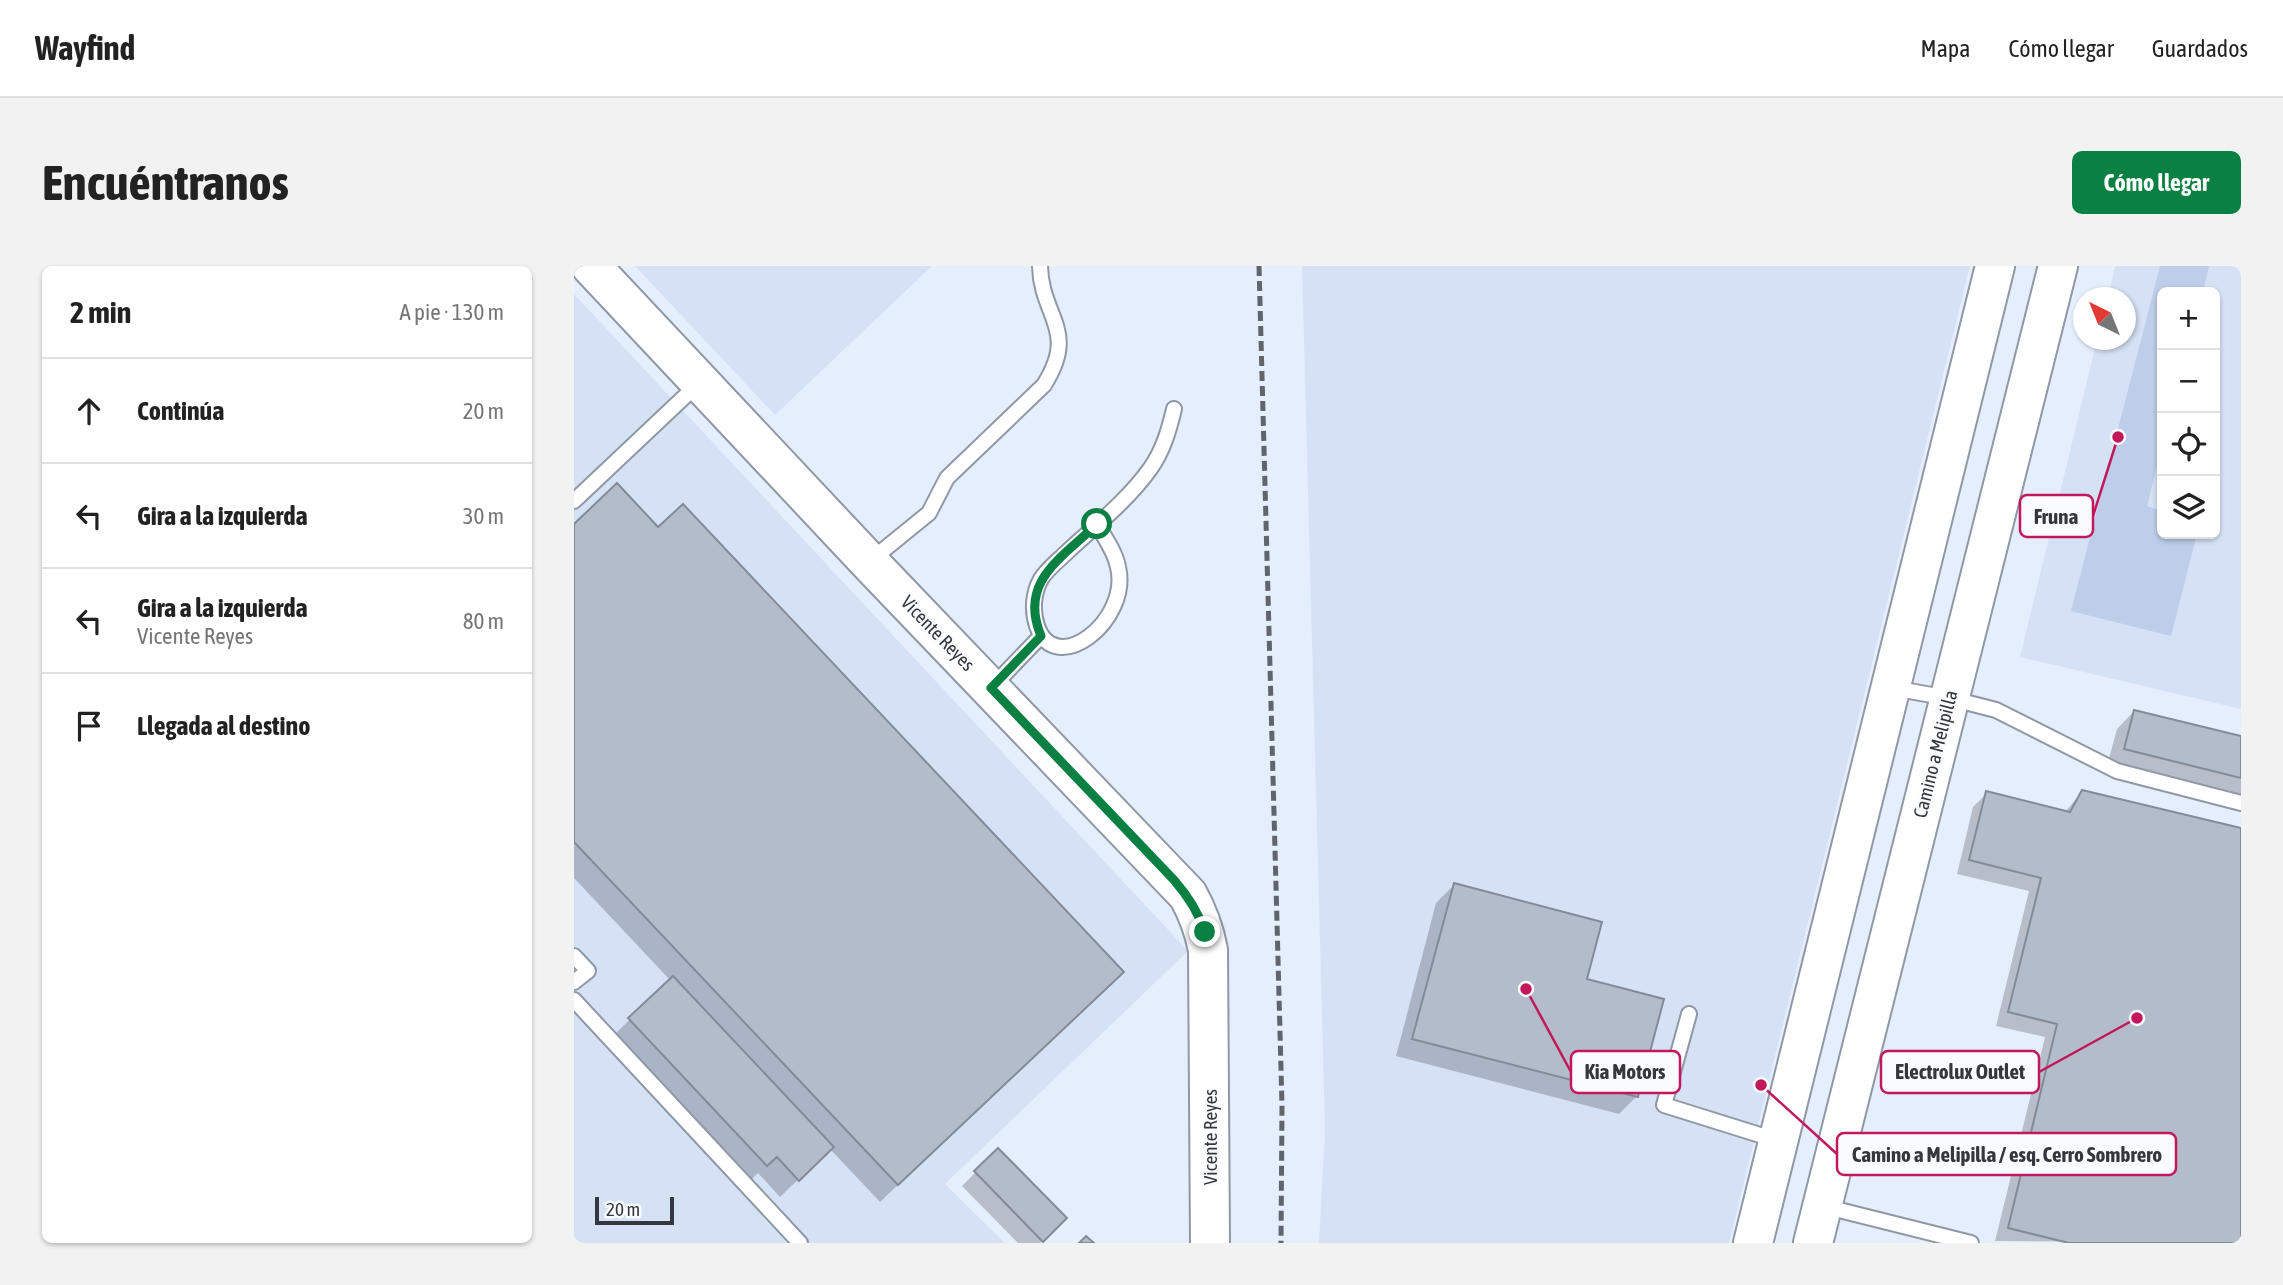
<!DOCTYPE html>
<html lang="es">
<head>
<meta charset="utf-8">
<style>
  body { margin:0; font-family:"Asap Condensed",sans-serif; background:#f2f2f2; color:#222 }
  .controls { position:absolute; right:21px; top:21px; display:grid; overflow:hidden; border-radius:10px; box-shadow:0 2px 5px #0004 }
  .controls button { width:63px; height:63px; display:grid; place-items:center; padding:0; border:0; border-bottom:2px solid #e0e0e0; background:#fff; color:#222; font:35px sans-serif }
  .compass { position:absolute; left:1499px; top:21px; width:63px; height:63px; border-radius:50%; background:#fff; box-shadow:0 2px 5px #0004; rotate:317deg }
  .scale { position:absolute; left:21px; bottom:18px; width:79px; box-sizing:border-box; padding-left:7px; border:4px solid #34373d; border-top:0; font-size:19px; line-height:24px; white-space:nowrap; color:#34373d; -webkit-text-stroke:5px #f9fbfe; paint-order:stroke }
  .stop { position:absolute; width:21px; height:21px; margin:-16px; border:5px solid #0b8043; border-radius:50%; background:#fff }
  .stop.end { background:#0b8043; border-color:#fff; box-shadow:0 2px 7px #0008 }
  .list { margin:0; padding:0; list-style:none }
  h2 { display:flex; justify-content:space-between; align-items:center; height:91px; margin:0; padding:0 28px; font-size:30px }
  h2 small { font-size:23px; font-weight:400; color:#767676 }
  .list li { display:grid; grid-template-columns:46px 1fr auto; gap:21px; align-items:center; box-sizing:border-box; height:105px; padding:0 28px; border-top:2px solid #e0e0e0 }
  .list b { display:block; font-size:26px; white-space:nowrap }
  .list p { margin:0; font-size:23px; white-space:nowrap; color:#767676 }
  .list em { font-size:23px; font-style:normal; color:#767676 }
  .icon { flex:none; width:38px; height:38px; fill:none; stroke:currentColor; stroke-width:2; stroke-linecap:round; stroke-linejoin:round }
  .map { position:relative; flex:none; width:1667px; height:977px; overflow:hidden; border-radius:10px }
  header { display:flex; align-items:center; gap:42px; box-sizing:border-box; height:98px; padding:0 35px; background:#fff; border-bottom:2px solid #e0e0e0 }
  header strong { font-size:33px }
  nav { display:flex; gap:38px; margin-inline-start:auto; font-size:24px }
  .intro { display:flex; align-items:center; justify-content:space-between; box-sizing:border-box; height:168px; padding:0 42px }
  h1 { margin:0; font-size:49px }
  .button { padding:18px 32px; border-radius:10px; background:#0b8043; color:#fff; font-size:24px; font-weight:700 }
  main { display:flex; gap:42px; padding:0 42px }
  aside { flex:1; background:#fff; border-radius:10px; box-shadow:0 2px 5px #0004 }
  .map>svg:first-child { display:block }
  .built { fill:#d5e2f6; fill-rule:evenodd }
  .green { fill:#bdcdea }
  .shadow { fill:#0003 }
  .building { fill:#b3bcca; stroke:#838a98; stroke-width:2 }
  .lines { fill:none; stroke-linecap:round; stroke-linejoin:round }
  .lane-casing { stroke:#9098a6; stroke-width:18 }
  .secondary-casing { stroke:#9098a6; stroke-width:42 }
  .primary-casing { stroke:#9098a6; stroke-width:42 }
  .lane { stroke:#fff; stroke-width:14 }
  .secondary { stroke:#fff; stroke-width:38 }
  .primary { stroke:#fff; stroke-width:38 }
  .rail { stroke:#60646c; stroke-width:5; stroke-dasharray:10 5; stroke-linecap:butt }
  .route { stroke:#0b8043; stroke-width:9 }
  .labels { text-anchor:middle; stroke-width:5; stroke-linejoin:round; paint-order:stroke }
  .street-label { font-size:19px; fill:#34373d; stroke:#f9fbfe }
  .leader { fill:none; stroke:#c2185b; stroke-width:2.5 }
  .callout-dot { fill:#c2185b; stroke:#f9fbfe; stroke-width:2.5 }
  .callout { fill:#f9fbfe; stroke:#c2185b; stroke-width:2.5 }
  .callout-label { font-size:21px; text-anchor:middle; font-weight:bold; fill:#34373d }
</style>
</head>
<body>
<header>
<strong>Wayfind</strong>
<nav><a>Mapa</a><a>Cómo llegar</a><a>Guardados</a></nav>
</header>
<div class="intro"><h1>Encuéntranos</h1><a class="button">Cómo llegar</a></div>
<main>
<aside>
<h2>2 min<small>A pie · 130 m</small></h2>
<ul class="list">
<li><svg class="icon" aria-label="ahead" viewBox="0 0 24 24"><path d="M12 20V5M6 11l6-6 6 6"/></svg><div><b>Continúa</b></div><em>20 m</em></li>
<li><svg class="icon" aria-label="left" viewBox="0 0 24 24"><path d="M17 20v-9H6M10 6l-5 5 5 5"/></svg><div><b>Gira a la izquierda</b></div><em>30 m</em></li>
<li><svg class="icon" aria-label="left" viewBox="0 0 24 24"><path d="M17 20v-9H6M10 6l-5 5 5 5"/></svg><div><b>Gira a la izquierda</b><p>Vicente Reyes</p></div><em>80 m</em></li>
<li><svg class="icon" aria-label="arrive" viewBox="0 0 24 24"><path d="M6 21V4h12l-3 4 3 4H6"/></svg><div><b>Llegada al destino</b></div></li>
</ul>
</aside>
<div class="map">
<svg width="1667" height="977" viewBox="0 0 1667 977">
  <rect width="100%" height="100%" fill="#e5eefd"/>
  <path class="built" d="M61,0H358L201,149Z
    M728,0H1396L1155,977H745L751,864Z
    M1541,0H1667V443L1446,391L1523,74H1552V32L1534,31ZM1588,26H1641V268H1588Z
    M0,28L614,685L371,918L431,977H0Z"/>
  <path class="green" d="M1586,0H1635L1629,26H1588V182L1573,240L1588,245V268H1623L1597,370L1497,345Z"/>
  <path class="shadow" d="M0,260L530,723L306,936L256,883L206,931L184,907L175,916L38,771L96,714L0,612Z
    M1560,445L1667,472V534L1533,500L1543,463Z
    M1508,526L1667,564V977L1421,975L1471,771L1422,760L1455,625L1383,608L1399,541L1413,527L1491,546Z
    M880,619L1011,714L1063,830L1045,848L822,790L862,637Z
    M424,884L491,952L466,977H444L388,920Z"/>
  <path class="building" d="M43,217L84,261L109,238L550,706L324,919L0,576V258Z
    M1560,444L1667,470V512L1550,483Z
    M1508,524L1667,562V977H1495L1434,962L1483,758L1434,746L1467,612L1395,594L1412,525L1496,546Z
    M880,617L1028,656L1013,713L1090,733L1064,831L838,773Z
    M99,710L260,881L225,915L203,891L193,900L54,752Z
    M424,882L493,952L469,976L400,905Z
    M512,970L520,977H505Z"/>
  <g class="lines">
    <defs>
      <path id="lane" d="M0,235L124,118
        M523,258C530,271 541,285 544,301C557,355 481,413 463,360C458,345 459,327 467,313C473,303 485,294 493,286C521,260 554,234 576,203C589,185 595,164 600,143
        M296,295L355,247L373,212L470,119C505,64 467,51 466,0
        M418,421L467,370
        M1318,422L1375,432L1422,444L1543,505L1667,537
        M0,690L14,705L0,716
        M0,734L226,977
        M1115,748L1090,839L1202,874
        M1249,940L1397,977"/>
      <path id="secondary" d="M17,0L295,296L614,629C624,647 630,663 634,684L636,977"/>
      <path id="primary" d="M1179,977L1421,0
        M1239,977L1484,0"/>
    </defs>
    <use href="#lane" class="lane-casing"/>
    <use href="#secondary" class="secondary-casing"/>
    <use href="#primary" class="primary-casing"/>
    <use href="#lane" class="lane"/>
    <use href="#secondary" class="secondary"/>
    <use href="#primary" class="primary"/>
    <path class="rail" d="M685,0L708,839L707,977"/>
  </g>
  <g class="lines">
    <path class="route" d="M523,258C488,292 444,315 467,370L417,422L600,614C614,630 624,645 631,666"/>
  </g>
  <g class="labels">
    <g class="street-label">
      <text transform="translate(364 367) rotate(46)" y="7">Vicente Reyes</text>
      <text transform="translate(1361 488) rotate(-76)" y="7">Camino a Melipilla</text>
      <text transform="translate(636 871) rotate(-90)" y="7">Vicente Reyes</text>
    </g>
  </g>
  <path class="leader" d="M1544 171L1519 250M1563 752L1465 806M952 723L997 806M1187 819L1263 888"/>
  <g class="callout-dot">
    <circle cx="1544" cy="171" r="7"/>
    <circle cx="1563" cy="752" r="7"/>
    <circle cx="952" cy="723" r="7"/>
    <circle cx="1187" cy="819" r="7"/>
  </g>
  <g class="callout">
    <rect x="1446" y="229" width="73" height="42" rx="7"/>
    <rect x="1307" y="785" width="158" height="42" rx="7"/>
    <rect x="997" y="785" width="109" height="42" rx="7"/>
    <rect x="1263" y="867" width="339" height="42" rx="7"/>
  </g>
  <g class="callout-label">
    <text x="1482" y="258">Fruna</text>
    <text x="1386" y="813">Electrolux Outlet</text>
    <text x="1051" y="813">Kia Motors</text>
    <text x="1433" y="896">Camino a Melipilla / esq. Cerro Sombrero</text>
  </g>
</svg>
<div class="controls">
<button>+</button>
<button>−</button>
<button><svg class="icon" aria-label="locate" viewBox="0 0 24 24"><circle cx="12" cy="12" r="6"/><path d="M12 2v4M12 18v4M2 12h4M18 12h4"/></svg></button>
<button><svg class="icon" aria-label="layers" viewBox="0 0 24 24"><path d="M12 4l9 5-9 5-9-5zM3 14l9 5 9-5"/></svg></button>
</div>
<svg class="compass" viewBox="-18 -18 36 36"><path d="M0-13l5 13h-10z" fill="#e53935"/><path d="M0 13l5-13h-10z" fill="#767676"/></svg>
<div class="scale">20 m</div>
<div class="stop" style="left:523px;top:258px"></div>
<div class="stop end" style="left:631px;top:666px"></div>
</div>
</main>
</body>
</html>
